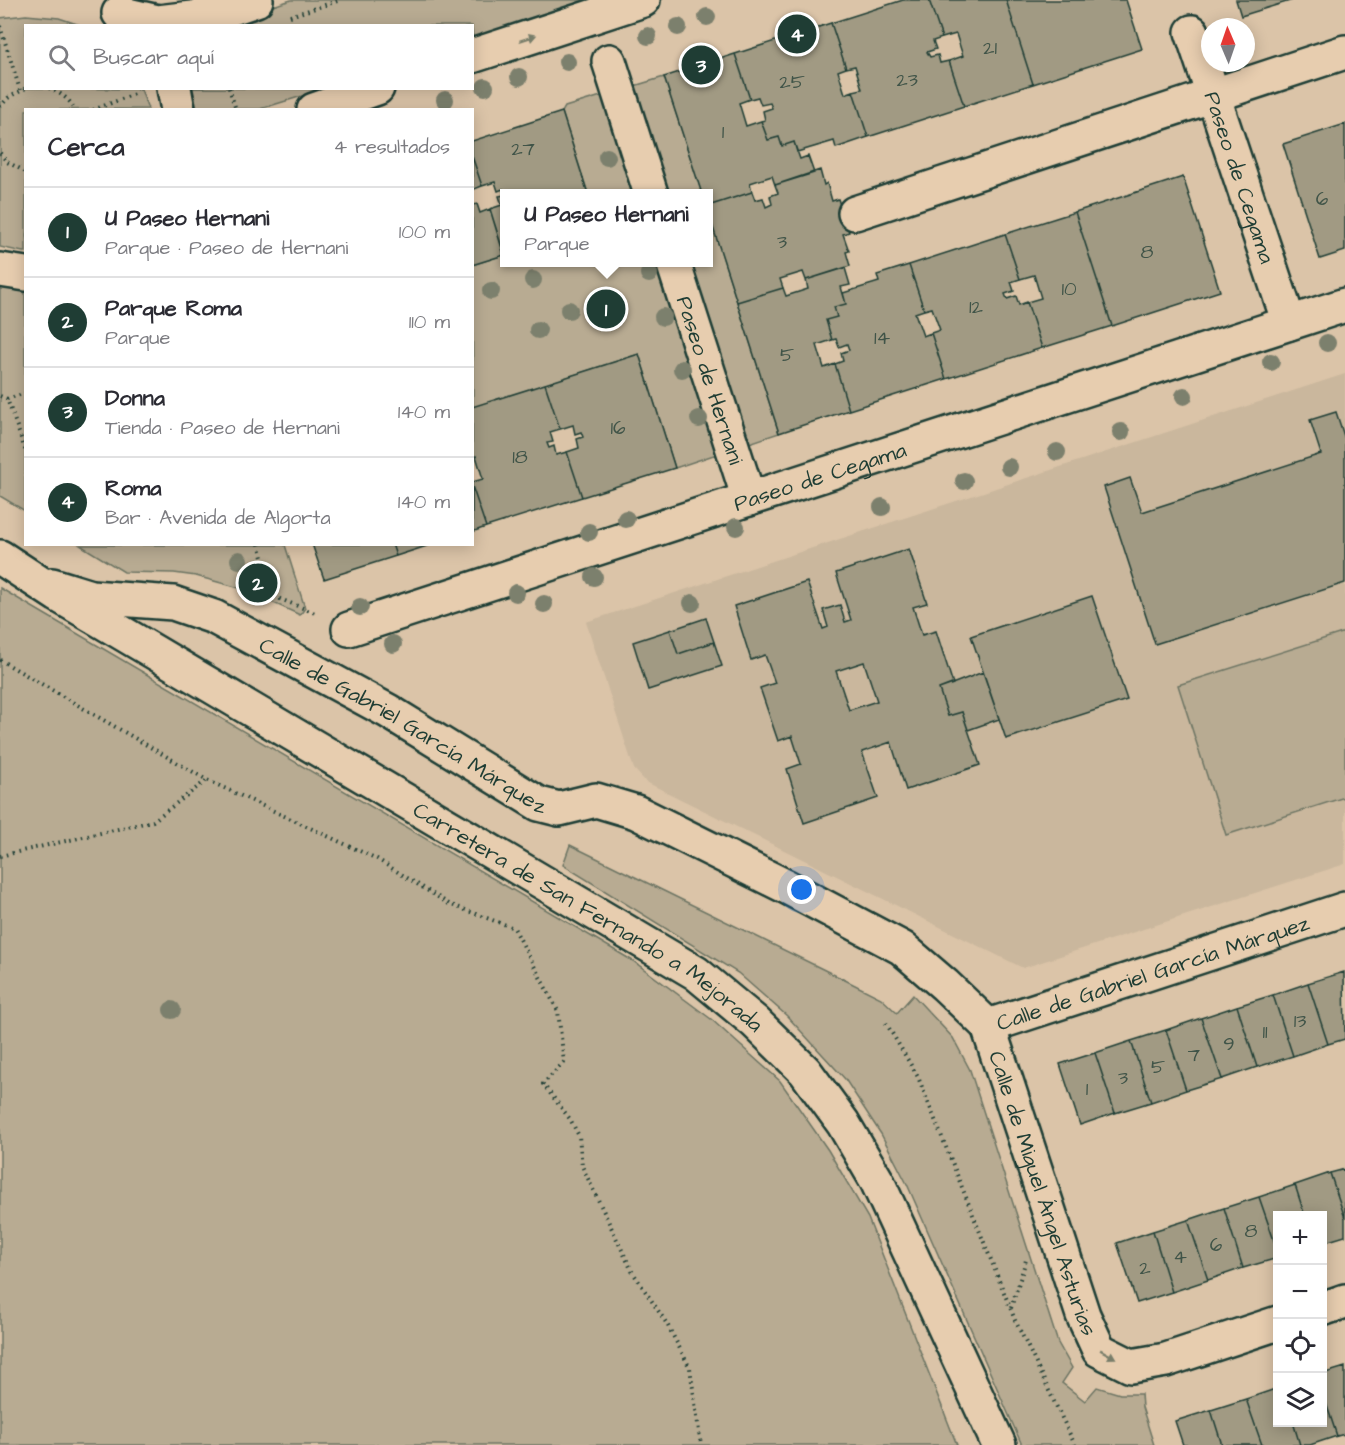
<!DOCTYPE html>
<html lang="es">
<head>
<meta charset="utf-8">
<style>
  body { margin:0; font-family:"Architects Daughter",sans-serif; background:#f2f2f3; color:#2b2b33 }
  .controls { position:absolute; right:18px; bottom:18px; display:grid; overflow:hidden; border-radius:0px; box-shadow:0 3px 15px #0003 }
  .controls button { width:54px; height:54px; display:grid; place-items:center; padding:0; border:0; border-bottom:2px solid #e1e1e2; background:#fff; color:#2b2b33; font:30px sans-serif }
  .compass { position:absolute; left:1201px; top:18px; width:54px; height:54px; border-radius:50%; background:#fff; box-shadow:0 3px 15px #0003; rotate:358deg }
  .you { position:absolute; left:802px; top:890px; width:21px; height:21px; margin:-15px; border:4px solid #fff; border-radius:50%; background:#1a73e8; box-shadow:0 0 0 9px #1a73e833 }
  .badge { display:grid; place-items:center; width:39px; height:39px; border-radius:50%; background:#1f3d34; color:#fff; font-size:20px; font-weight:700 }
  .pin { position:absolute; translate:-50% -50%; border:3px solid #fff; box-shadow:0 2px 6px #0006 }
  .popup { position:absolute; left:500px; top:189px; width:213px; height:78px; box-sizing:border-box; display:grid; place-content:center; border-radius:0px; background:#fff; filter:drop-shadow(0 2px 4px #0005); font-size:20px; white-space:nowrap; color:#7c7c81 }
  .popup b { font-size:22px; color:#2b2b33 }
  .popup::after { content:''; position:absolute; left:50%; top:100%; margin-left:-12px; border:12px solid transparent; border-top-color:#fff }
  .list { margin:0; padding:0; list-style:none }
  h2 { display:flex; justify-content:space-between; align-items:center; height:78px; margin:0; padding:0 24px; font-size:26px }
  h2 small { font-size:20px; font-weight:400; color:#7c7c81 }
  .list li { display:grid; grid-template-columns:39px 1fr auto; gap:18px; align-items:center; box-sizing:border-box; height:90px; padding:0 24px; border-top:2px solid #e1e1e2 }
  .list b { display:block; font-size:22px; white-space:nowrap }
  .list p { margin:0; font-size:20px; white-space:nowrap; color:#7c7c81 }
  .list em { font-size:20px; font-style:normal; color:#7c7c81 }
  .icon { flex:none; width:33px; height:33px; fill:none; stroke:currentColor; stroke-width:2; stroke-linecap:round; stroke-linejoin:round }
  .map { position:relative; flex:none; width:1345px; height:1445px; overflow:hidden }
  .search { position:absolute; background:#fff; box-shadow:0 3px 15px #0003; left:24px; top:24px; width:450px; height:66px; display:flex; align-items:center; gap:15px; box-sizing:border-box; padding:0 21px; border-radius:0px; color:#7c7c81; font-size:22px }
  .panel { position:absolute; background:#fff; box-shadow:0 3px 15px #0003; left:24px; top:108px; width:450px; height:438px; border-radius:0px }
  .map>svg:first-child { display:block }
  .built { fill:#cab79d }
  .green { fill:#b8ab92; stroke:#6c7463; stroke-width:1.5 }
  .building { fill:#a19a83; stroke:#1f3d34; stroke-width:1.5; fill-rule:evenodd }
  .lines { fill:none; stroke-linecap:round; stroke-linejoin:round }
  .pedestrian-casing { stroke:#1f3d34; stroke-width:38 }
  .minor-casing { stroke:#1f3d34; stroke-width:38 }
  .tertiary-casing { stroke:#1f3d34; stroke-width:38 }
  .path { stroke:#1f3d34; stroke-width:4; stroke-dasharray:1.5 4.5; stroke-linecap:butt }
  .pedestrian { stroke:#e7cdaf; stroke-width:33 }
  .minor { stroke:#e7cdaf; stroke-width:33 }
  .tertiary { stroke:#e7cdaf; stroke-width:33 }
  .tree { fill:#7c806d }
  .oneway { fill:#797e6b }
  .labels { text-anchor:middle; stroke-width:4.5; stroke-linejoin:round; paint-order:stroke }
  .number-label { font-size:20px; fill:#405448 }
  .street-label { font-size:22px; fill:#1f3d34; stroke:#e7cdaf }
</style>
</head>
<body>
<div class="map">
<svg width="1345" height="1445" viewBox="0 0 1345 1445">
  <rect width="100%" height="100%" fill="#dbc4a8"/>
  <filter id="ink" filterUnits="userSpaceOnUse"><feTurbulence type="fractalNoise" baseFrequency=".0167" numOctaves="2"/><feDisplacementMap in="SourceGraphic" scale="12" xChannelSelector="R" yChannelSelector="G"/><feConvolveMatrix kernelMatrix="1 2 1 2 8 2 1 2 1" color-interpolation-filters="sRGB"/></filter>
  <g filter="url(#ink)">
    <path class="built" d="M1345,374V864L1023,968L646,782L634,769L586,622Z"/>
    <path class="green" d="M291,0H597L473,40L472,26H213Z
      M26,15L59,18L80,25L26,26V88L141,89L148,109L26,110V252H23L0,247V18Z
      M664,77L702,193H588L562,112L565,107Z
      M193,89V88L325,89L260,109H197Z
      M708,211L779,433L675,468L639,354L473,408L472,265L504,255V262H708Z
      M0,286L25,291V511L0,496Z
      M80,545H285L305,608L300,615L243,589L196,576L174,573L124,572Z
      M0,588L633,961L711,1019L780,1081L828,1150L868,1218L957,1445H0Z
      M1345,632V797L1226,835L1178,685Z
      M570,845L849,982L881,998L897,1013L913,995L953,1038L970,1070L1058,1343L1072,1368L1062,1383L1085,1401L1097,1387L1120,1394H1141L1142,1407L1154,1445H1022L907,1184L881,1134L845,1079L787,1016L738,973L563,865Z"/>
    <path class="building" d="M903,0H929L942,38L933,41L936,49L927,52L930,57L938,55L940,63L949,61L964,106L868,137L853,91L862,89L855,66L846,68L831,23Z
      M929,0H1006L1033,84L964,106L949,61L963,56L956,34L942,38Z
      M1006,0H1126L1142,49L1033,84Z
      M1236,0H1293L1241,16Z
      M831,23L846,68L838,71L845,94L853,91L868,137L836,148L834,141L797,152L794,142L782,146L779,137L768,140L761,121L765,120L763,111L772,108L770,103L761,105L758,97L750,99L735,54Z
      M735,54L750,99L739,103L746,126L761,121L768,140L779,137L782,146L794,142L800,159L808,156L814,173L775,185L772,176L750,183L752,192L708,206V194H702L664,77Z
      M562,112L588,194H504L503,189L498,191L495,182L482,186L472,156V141Z
      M1345,124V251L1320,259L1283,144Z
      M472,156L482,186L472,190Z
      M820,170L824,185L827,183L832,201L838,199L849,232L843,234L849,251L846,252L850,266L806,280L803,272L780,279L783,288L737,302L708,212V206L752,192L755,200L763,198L766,207L772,204L770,196L778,193L775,185Z
      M1183,177L1220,291L1112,326L1075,212Z
      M504,195V254L490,209L502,205L499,196Z
      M477,204L480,213L490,209L504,255L472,265V205Z
      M1075,212L1112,326L1042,348L1027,302L1041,298L1034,275L1020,279L1005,234Z
      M1005,234L1020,279L1011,282L1014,291L1005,294L1007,299L1016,296L1019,305L1027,302L1042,348L946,379L931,333L940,330L932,308L924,310L909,265Z
      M909,265L924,310L915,313L923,336L931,333L946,379L849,410L835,364L843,361L841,353L849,350L847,344L839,347L836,339L832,340L826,320L837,317L834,307L846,304L843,293L879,282L877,275Z
      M845,268L850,285L841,287L846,304L834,307L837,317L826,320L832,340L817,345L824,368L835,364L849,410L779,433L737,302L783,288L786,296L808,289L806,280Z
      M639,354L675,468L582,497L567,452L579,448L577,439L583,437L581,432L575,434L573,425L560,429L545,384Z
      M545,384L560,429L550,432L553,442L547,443L549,448L554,446L556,455L567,452L582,497L486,527L472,486V482L483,479L476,456L472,457V407Z
      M1336,412L1345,439V583L1155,644L1104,487L1130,478L1142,512L1321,454L1310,420Z
      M472,486L486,527L472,532Z
      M312,544H392L396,556L324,579Z
      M392,544H433L396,556Z
      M909,549L927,603L913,607L922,635L936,631L953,684L939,689L948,716L962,712L980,765L906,790L891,742L862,752L878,798L804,823L787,769L801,764L792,736L778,741L760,688L775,683L765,655L751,660L734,606L807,582L823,629L828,627L823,610L840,605L845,622L851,620L836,573ZM864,662L877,701L849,710L836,671Z
      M1092,596L1127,700L1006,739L971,636Z
      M706,618L714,642L678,654L670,630Z
      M670,630L678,654L714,642L722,666L648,690L633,642Z
      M983,672L999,719L968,730L962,712L948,716L939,689Z
      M1344,972L1345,1039L1328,1044L1308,983Z
      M1308,983L1328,1044L1293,1056L1273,995Z
      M1273,995L1293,1056L1257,1067L1237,1006Z
      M1237,1006L1257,1067L1222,1079L1201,1018Z
      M1201,1018L1222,1079L1186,1090L1166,1030Z
      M1166,1030L1186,1090L1151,1102L1131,1041Z
      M1131,1041L1151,1102L1115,1113L1095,1053Z
      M1095,1053L1115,1113L1080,1125L1060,1064Z
      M1345,1169V1218L1330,1173Z
      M1330,1173L1345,1218V1236L1322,1243V1216H1305L1295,1185Z
      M1295,1185L1305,1216H1278V1252L1259,1197Z
      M1259,1197L1278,1252V1258L1243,1268L1224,1208Z
      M1224,1208L1243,1268L1208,1280L1188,1220Z
      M1188,1220L1208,1280L1172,1292L1153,1231Z
      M1153,1231L1172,1292L1137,1303L1117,1243Z
      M1345,1367V1434L1337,1436L1322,1391V1374Z
      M1278,1388V1422H1293L1300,1445H1262L1246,1399Z
      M1322,1391L1337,1436L1310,1445H1300L1293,1422H1322Z
      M1246,1399L1262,1445H1222L1211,1410Z
      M1211,1410L1222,1445H1183L1175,1421Z"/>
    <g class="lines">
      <defs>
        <g id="pedestrian">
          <path id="s1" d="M1192,32L1289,323"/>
          <path d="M609,61L651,194"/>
          <path d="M855,213L1345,52"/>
          <path id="s2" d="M673,262L749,499"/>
        </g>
        <g id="minor">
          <path d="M119,13L158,22L209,16L256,0"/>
          <path d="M472,56L643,0"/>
          <path d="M174,88L178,110"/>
          <path d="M314,110L377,88"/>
          <path d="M0,270L26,274"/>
          <path id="s3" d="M52,585L91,597L173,603L214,617L388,711L539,804L559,809L596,800L636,812L787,887L902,948L945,985L988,1026L1345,909"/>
          <path id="s4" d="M349,629L1345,305"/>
          <path id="s5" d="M988,1026L1083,1315L1099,1350L1131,1366L1166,1360L1278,1323"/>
          <path d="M1322,1309L1345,1301"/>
        </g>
        <g id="tertiary">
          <path id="s6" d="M0,557L58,595L696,973L755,1022L805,1071L843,1123L877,1181L999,1445"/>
        </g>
      </defs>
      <use href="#pedestrian" class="pedestrian-casing"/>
      <use href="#minor" class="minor-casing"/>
      <use href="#tertiary" class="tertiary-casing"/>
      <path class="path" d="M290,16L341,0
        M0,26L20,90
        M49,88C60,93 69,98 75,110
        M229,88L236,110
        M0,107L8,98L26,88
        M93,110L137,93
        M0,153L7,162L26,172
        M0,396L7,399L26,452
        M7,399L26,393
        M259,544L275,597L315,613
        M0,660L207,780L377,859L449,904L514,928L558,1011L564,1062L543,1084L570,1119L579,1136L582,1166L632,1271L667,1324L690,1368L701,1445
        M0,856L153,821L207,780
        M886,1023L918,1077L1015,1320L1075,1445
        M1011,1308L1026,1260"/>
      <use href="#pedestrian" class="pedestrian"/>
      <use href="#minor" class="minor"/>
      <use href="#tertiary" class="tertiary"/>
    </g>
    <g class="tree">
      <circle cx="707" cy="17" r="9"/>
      <circle cx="678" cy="27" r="9"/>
      <circle cx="648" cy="36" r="9"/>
      <circle cx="567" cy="62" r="9"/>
      <circle cx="519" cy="77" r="9"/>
      <circle cx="485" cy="87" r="9"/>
      <circle cx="445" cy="100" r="9"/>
      <circle cx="607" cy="157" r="9"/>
      <circle cx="649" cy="274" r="9"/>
      <circle cx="533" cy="280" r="9"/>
      <circle cx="491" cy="291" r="9"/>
      <circle cx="569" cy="310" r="9"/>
      <circle cx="663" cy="317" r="9"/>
      <circle cx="538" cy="330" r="9"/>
      <circle cx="1327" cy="343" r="9"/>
      <circle cx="1271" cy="362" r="9"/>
      <circle cx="682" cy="369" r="9"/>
      <circle cx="1184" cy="396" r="9"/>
      <circle cx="699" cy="419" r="9"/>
      <circle cx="1121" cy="432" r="9"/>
      <circle cx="1057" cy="452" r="9"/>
      <circle cx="1009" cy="467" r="9"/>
      <circle cx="964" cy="481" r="9"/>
      <circle cx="882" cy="507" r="9"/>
      <circle cx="626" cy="519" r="9"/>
      <circle cx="736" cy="527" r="9"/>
      <circle cx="589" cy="532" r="9"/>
      <circle cx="239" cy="560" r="9"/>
      <circle cx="594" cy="577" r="9"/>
      <circle cx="516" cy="593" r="9"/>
      <circle cx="692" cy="603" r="9"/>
      <circle cx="544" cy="604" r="9"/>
      <circle cx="360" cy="607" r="9"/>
      <circle cx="393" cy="644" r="9"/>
      <circle cx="172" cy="1010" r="9"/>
    </g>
    <defs><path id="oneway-solid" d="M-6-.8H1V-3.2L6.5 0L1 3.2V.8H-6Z" transform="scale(1.5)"/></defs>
    <g class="oneway">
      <use href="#oneway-solid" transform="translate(528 38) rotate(-19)"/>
      <use href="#oneway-solid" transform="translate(1108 1354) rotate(29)"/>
    </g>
  </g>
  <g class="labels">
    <g class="number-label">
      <text x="990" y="54">21</text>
      <text x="907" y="86">23</text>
      <text x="792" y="88">25</text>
      <text x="723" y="138">1</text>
      <text x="523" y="155">27</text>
      <text x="1322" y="205">6</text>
      <text x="782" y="248">3</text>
      <text x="1147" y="258">8</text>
      <text x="1069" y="295">10</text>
      <text x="976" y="313">12</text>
      <text x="882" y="344">14</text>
      <text x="787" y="361">5</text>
      <text x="618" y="434">16</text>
      <text x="520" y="463">18</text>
      <text x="1300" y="1027">13</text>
      <text x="1265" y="1038">11</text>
      <text x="1229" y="1050">9</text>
      <text x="1194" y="1061">7</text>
      <text x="1158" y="1073">5</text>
      <text x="1123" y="1084">3</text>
      <text x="1087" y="1095">1</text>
      <text x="1251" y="1237">8</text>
      <text x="1216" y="1251">6</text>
      <text x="1180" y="1263">4</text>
      <text x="1145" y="1274">2</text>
    </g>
    <g class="street-label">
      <text dy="8" stroke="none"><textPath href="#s1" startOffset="153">Paseo de Cegama</textPath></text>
      <text dy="8" stroke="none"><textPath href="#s2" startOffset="124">Paseo de Hernani</textPath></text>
      <text dy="8" stroke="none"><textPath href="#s4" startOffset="495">Paseo de Cegama</textPath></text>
      <text dy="8" stroke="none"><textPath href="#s3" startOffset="384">Calle de Gabriel García Márquez</textPath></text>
      <text dy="8" stroke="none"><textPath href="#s6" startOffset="690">Carretera de San Fernando a Mejorada</textPath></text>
      <text dy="8" stroke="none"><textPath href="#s3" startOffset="1230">Calle de Gabriel García Márquez</textPath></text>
      <text dy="8" stroke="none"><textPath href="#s5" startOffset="176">Calle de Miguel Ángel Asturias</textPath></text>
    </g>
  </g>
</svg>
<div class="controls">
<button>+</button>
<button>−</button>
<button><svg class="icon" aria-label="locate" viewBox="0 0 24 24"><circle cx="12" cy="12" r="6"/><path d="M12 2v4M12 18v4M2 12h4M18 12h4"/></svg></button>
<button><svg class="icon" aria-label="layers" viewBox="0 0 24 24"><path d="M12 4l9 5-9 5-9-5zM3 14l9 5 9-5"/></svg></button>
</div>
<svg class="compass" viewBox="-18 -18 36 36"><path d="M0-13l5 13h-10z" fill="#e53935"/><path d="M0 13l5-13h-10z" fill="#7c7c81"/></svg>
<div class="you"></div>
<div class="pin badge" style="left:606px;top:309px">1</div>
<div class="popup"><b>U Paseo Hernani</b>Parque</div>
<div class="pin badge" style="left:258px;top:583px">2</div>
<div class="pin badge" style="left:701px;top:65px">3</div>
<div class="pin badge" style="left:797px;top:34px">4</div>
<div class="search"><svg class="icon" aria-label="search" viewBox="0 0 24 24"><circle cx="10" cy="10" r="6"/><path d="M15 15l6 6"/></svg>Buscar aquí</div>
<section class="panel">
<h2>Cerca<small>4 resultados</small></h2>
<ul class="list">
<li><span class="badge">1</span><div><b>U Paseo Hernani</b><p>Parque · Paseo de Hernani</p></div><em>100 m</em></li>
<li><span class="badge">2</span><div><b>Parque Roma</b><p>Parque</p></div><em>110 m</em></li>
<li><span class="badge">3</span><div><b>Donna</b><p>Tienda · Paseo de Hernani</p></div><em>140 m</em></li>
<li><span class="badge">4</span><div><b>Roma</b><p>Bar · Avenida de Algorta</p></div><em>140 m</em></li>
</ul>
</section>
</div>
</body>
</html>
